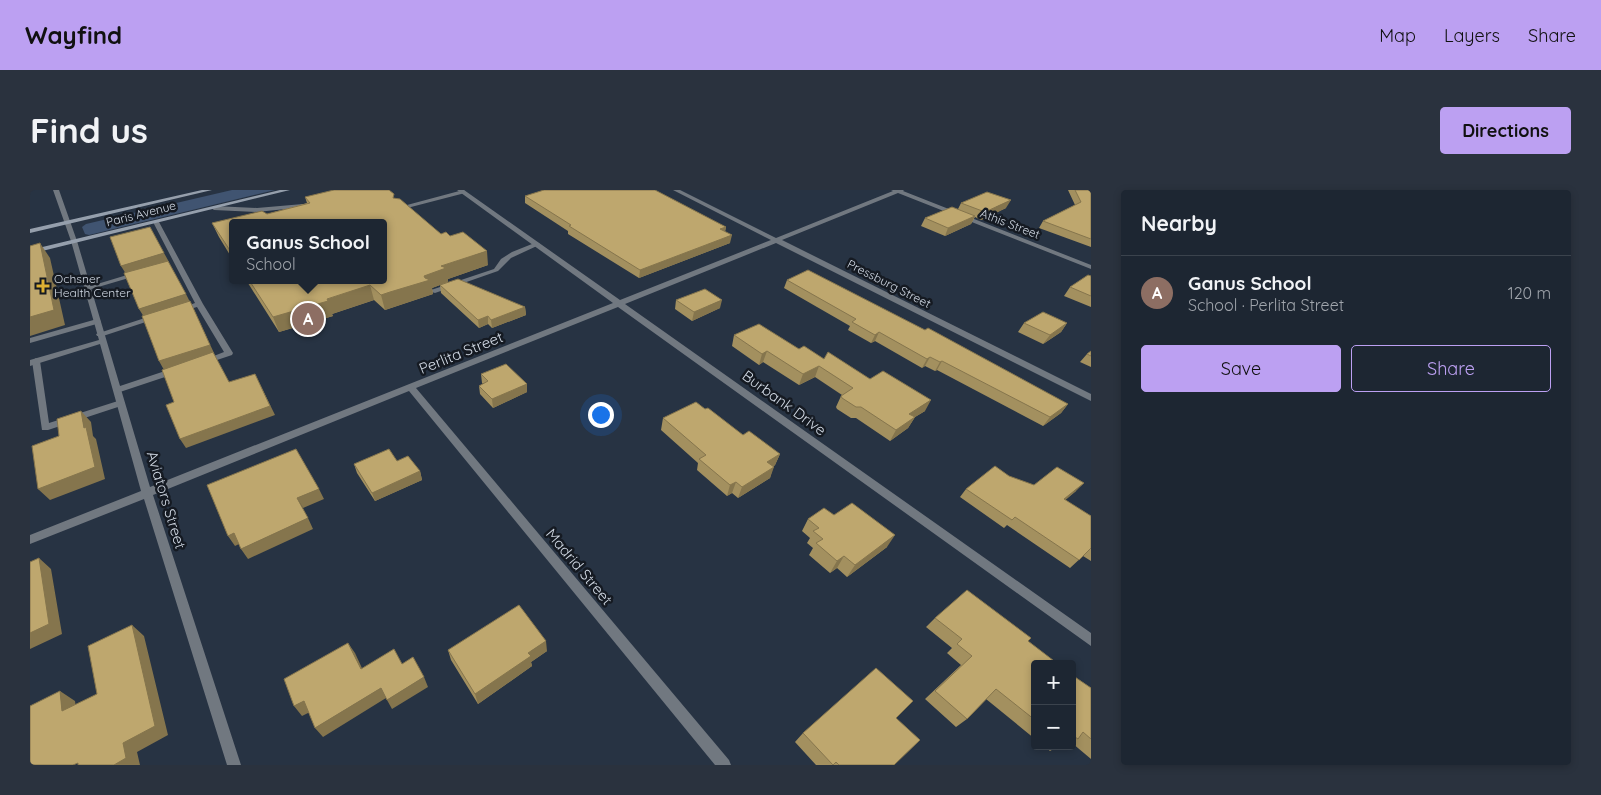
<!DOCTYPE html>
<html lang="en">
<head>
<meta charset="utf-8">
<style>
  body { margin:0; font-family:Quicksand,sans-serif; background:#2a323e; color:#f1f3f6 }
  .controls { position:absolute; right:15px; bottom:15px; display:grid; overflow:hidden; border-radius:5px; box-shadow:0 2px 8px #0003 }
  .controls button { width:45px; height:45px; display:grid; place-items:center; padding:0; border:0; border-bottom:1px solid #3b434d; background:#1d2632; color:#f1f3f6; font:25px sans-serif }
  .you { position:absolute; left:570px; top:224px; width:18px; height:18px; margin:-12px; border:4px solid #fff; border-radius:50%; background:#1a73e8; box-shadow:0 0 0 8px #1a73e833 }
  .badge { display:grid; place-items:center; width:32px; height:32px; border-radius:50%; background:#bca0f2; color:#fff; font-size:16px; font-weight:700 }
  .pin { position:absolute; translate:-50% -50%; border:2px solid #fff; box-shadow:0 1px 5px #0006 }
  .popup { position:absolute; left:199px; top:29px; width:158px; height:65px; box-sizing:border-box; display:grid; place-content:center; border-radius:5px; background:#1d2632; filter:drop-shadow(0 1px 4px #0005); font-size:16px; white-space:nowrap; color:#a0a5ac }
  .popup b { font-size:19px; color:#f1f3f6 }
  .popup::after { content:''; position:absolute; left:50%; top:100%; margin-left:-10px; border:10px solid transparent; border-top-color:#1d2632 }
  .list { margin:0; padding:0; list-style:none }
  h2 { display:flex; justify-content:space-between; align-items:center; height:65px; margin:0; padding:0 20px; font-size:21px }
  h2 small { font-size:16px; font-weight:400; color:#a0a5ac }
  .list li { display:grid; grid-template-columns:32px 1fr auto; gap:15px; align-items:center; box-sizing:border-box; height:75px; padding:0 20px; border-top:1px solid #3b434d }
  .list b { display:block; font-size:19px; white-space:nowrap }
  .list p { margin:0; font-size:16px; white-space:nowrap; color:#a0a5ac }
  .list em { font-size:16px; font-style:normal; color:#a0a5ac }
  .actions { display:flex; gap:10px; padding:15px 20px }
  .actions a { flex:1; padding:11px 0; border:1px solid #bca0f2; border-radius:5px; text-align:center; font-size:18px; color:#bca0f2 }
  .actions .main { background:#bca0f2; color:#111 }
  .map { position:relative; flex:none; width:1061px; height:575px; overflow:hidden; border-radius:5px }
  header { display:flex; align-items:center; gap:30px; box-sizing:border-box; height:70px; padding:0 25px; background:#bca0f2; color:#111 }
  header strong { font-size:24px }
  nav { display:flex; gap:28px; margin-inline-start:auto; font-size:18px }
  .intro { display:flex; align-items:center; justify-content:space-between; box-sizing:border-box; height:120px; padding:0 30px }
  h1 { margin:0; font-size:35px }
  .button { padding:12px 22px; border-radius:5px; background:#bca0f2; color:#111; font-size:18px; font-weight:700 }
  main { display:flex; gap:30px; padding:0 30px }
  aside { flex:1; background:#1d2632; border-radius:5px; box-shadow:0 2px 8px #0003 }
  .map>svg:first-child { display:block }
  .green { fill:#405471 }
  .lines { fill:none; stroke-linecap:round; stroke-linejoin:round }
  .lane { fill:#717880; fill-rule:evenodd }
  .street { fill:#717880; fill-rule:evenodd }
  .secondary { fill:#959fac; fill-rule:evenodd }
  .wall { fill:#a3905f }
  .shaded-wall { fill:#85754d }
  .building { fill:#bea76e; stroke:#85754d }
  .poi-dot { fill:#ddb133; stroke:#151a22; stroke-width:2 }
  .labels { text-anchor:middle; stroke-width:5; stroke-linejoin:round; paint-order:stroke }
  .far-street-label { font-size:12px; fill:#d1d9e4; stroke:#151a22 }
  .far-poi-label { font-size:12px; fill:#d1d9e4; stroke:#151a22; text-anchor:start }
  .street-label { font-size:15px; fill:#d1d9e4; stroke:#151a22 }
</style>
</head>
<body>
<header>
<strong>Wayfind</strong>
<nav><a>Map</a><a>Layers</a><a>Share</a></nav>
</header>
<div class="intro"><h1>Find us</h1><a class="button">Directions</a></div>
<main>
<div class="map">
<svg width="1061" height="575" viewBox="0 0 1061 575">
  <rect width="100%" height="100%" fill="#273343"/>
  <path class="green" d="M202,0H245L59,45L55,44L52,37L56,34Z"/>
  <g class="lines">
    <path class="lane" d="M433,0L435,1V3L381,17L370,22L367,20L377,15Z
      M273,14L275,15V17L227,22L184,20L181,18L184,16L227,18Z
      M126,30L129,32L173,114L203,163L202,165L175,174L171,171L194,162L167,117L150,122L146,120L165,113L123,32Z
      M507,52L510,54L509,55L481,68L468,81L405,103L398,101L464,79L471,69L482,62Z
      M107,82L110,84L109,85L58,100L54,98Z
      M124,125H130L131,127L73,146H67L66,144Z
      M67,129L71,131L70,133L0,153V148Z
      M6,168L10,171L19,233L91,210L95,213L94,215L18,240H12L2,171Z
      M147,177L150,178V182L87,203L83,200L84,198Z"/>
    <path class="street" d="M23,0H29L47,51L120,297L583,113L427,0H434L590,110L741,50L643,0H650L746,48L863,1L861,0H874L873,1L1061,75V79L868,3L752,50L1061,204V211L746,53L595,114L1061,443V456L588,117L386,198L699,570L701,575H685L379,201L123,305L211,575H197L114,309L0,354V345L111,301L70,154L0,176V170L69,150L41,51Z"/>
    <path class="secondary" d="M172,0H182L0,43V39Z
      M250,0H260L0,64V60Z"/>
  </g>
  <path class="wall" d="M1038,0H1061V57L1009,38L1013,31L1045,15Z
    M495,6L696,37L695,42L700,53L609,88L538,44V41L495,13Z
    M275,7L365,8L411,44L458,75L418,89V92L495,117L496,125L462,138L458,134L449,138L411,103L410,95L402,98L403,104L355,120L344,110L302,124L303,126L249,142L216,90H353L203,33V70L189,47L182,33L237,24L277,13Z
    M931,13L976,18L951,30L945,27L941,34L915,46L891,36L895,28L928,19Z
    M1061,86V117L1034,106L1040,97Z
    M757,90L1038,214L1031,223L1013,236L907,180L905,181L895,176L892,178L845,151L841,153L818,140L820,136L754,98Z
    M646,110L690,118L662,131L645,119Z
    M994,133H1037L1031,142L1013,154L988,142Z
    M704,145L769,159L840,189L895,221L885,227L878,238L860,251L826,228H821L807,219L806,217L811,206L812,205L785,187L769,195L733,172L729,175L702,156Z
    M1061,161V177L1050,172L1057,164Z
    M451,184L497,202L463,218L450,204L449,196L453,194L452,193Z
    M675,219L713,245L750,264L745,275L743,277L740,288L708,308L702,303L697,306L667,280L668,273L631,240L633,228Z
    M367,271L390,281L392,290L345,311L327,283L324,274Z
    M1004,295L1046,301L1035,310L1061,326V371L1053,366L1040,378L977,335L974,338L930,307L936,299Z
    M804,325L857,357L817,387L807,378L800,383L779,365L783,358L777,353L780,348L772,341L778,329Z
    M905,428L998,451L1005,474V549L956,509L937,529L926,537L895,509L931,475L917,463L922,458L896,437Z
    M418,460L517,461L501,472L502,476L448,514L421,470Z
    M1042,485L1061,498V569L1042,553Z
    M866,528L864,575H786L765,552L773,543Z
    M1014,556H1029L1020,561Z"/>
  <path class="shaded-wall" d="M981,10L976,18L951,30L955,22Z
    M945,26L941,34L915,46L918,38Z
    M696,37L694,45L690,39Z
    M702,45L700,53L609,88L610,80Z
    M10,53L20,68L35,135L0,146V127Z
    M457,61L458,75L418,89V92L402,98L403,104L355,120L351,105L394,86L411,76Z
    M134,63L139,72L96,84L91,76Z
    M340,95L344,110L302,124L303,126L249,142L243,127Z
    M156,104L164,120L184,163L134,180L129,171L114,127L109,119Z
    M692,110L690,118L662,131L664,122Z
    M495,117L496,125L462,138L461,130Z
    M458,126V134L449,138L448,130Z
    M1037,133L1031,142L1013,154L1020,145Z
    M849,142L845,151L841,153L845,145Z
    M737,161L733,172L729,175L732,164Z
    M900,167L895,176L892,178L897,169Z
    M912,171L907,180L905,181L910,172Z
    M789,176L785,187L769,195L773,184Z
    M225,184L245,225L156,258L150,249Z
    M497,194V202L463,218L462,209Z
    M901,210L895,221L885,227L878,238L860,251L866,240L879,224Z
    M1038,214L1031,223L1013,236L1020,227Z
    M51,221L61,232L63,246L66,249L75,289L20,310L8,299L54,238Z
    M750,264L745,275L733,283L737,272Z
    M744,277L740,288L708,308L712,297Z
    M390,281L392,290L345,311L342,303Z
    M706,292L702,303L697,306L700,295Z
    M1054,293L1046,301L1026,318L1034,309Z
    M289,299L294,309L273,318L267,308Z
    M278,328L283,339L218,369L211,359Z
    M204,343L211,353L205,356L198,346Z
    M865,345L857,357L817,387L825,375Z
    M814,366L807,378L800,383L807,371Z
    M9,368L21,379L32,444L0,459V443Z
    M102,435L114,446L138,545L107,562L110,575H84L93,553Z
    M516,451L517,461L501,472L502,476L448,514L445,504L498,463Z
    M318,453L325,463L337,489L331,479Z
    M394,487L398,497L362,519L357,510Z
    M351,498L356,508L293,547L285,538Z
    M30,501L45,511L48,530L32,521Z
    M274,511L282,521L272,526L264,516Z"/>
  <path class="building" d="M304,0H359L364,4L363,8L370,9L411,44L416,42L420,46L433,42L457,61L411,76L416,78L394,86L395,88L400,90L360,102L351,105L340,95L297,109L298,111L243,127L219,90H353V33H203V65L182,33L232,21L237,24L280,13L275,7Z
    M514,0H625L696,37L690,39L702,45L610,80L539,36L541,35L495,6Z
    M1045,0H1061V49L1013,31L1051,12Z
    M957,2L981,10L955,22L931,13Z
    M922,17L945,26L918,38L895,28Z
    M120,37L134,63L91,76L80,47Z
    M10,53L24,120L0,127V56Z
    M138,71L156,104L109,119L94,83Z
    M778,80L895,140L898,138L1038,214L1020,227L912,171L910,172L900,167L897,169L849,142L845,145L822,132L826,129L757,90Z
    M1058,85L1061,86V106L1040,97Z
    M428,89L495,117L461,130L458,126L448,130L410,95Z
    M675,99L692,110L664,122L646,110Z
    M160,111L180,155L129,171L112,126Z
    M1013,122L1037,133L1020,145L994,133Z
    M729,134L769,159L774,156L794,169L798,162L840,189L853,181L901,210L879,224L885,227L866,240L831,217H826L812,208L811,206L823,198L789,176L773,184L737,161L732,164L704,145Z
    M1061,161V166L1057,164Z
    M183,162L199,192L225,184L240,216L150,249L136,215L144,212L132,180Z
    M476,174L497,194L462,209L449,196L458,191L451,184Z
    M666,212L675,219L678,218L713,245L719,241L750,264L737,272L744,277L712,297L706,292L700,295L669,269L676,265L633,228Z
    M51,221L54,238L56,237L65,277L8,299L2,256L29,246L27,229Z
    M266,259L289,299L267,308L278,328L211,359L204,343L198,346L177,295Z
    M359,259L367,271L378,266L390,281L342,303L324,274Z
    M965,276L979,286L1004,295L1027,277L1054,293L1034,309L1061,326V358L1049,370L985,327L982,330L936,299Z
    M822,313L865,345L825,375L814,366L807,371L786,353L793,349L783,341L789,338L778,329L794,318L804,325Z
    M9,368L19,434L0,443V372Z
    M937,400L1001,448L998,451L1028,474H1005V530L966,499L937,529L905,501L942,466L927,454L932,449L905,428Z
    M489,415L516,451L498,463L501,466L445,504L418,460Z
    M102,435L125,536L93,553L96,568L84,575H48V573L43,575H0V516L30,501L32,521L67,504L58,456Z
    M318,453L331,479L364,459L372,474L383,467L394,487L357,510L351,498L285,538L274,511L264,516L254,489Z
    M846,478L883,511L866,528L890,550L864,575H809L806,572L803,575L773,543Z
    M1042,485L1061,498V549L1053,542L1048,549L1042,545Z"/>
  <path class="poi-dot" d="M10.5 88.5h5v5h5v5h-5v5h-5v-5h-5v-5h5z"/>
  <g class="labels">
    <g class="far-street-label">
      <text transform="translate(111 24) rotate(-14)" y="4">Paris Avenue</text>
      <text transform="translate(980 34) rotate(21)" y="4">Athis Street</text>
      <text transform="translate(859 94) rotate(27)" y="4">Pressburg Street</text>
    </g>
    <g class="far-poi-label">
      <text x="24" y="93">Ochsner<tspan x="24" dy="14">Health Center</tspan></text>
    </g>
    <g class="street-label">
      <text transform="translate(431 163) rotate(-22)" y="5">Perlita Street</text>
      <text transform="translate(754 213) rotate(36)" y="5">Burbank Drive</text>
      <text transform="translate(136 310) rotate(73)" y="5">Aviators Street</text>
      <text transform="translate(549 377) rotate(50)" y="5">Madrid Street</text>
    </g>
  </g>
</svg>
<div class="controls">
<button>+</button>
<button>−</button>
</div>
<div class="you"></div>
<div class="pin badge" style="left:278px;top:129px;background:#8d6e63">A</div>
<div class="popup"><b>Ganus School</b>School</div>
</div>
<aside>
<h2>Nearby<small></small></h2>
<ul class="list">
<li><span class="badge" style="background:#8d6e63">A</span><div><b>Ganus School</b><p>School · Perlita Street</p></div><em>120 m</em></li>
</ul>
<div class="actions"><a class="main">Save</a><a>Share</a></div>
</aside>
</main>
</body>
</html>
